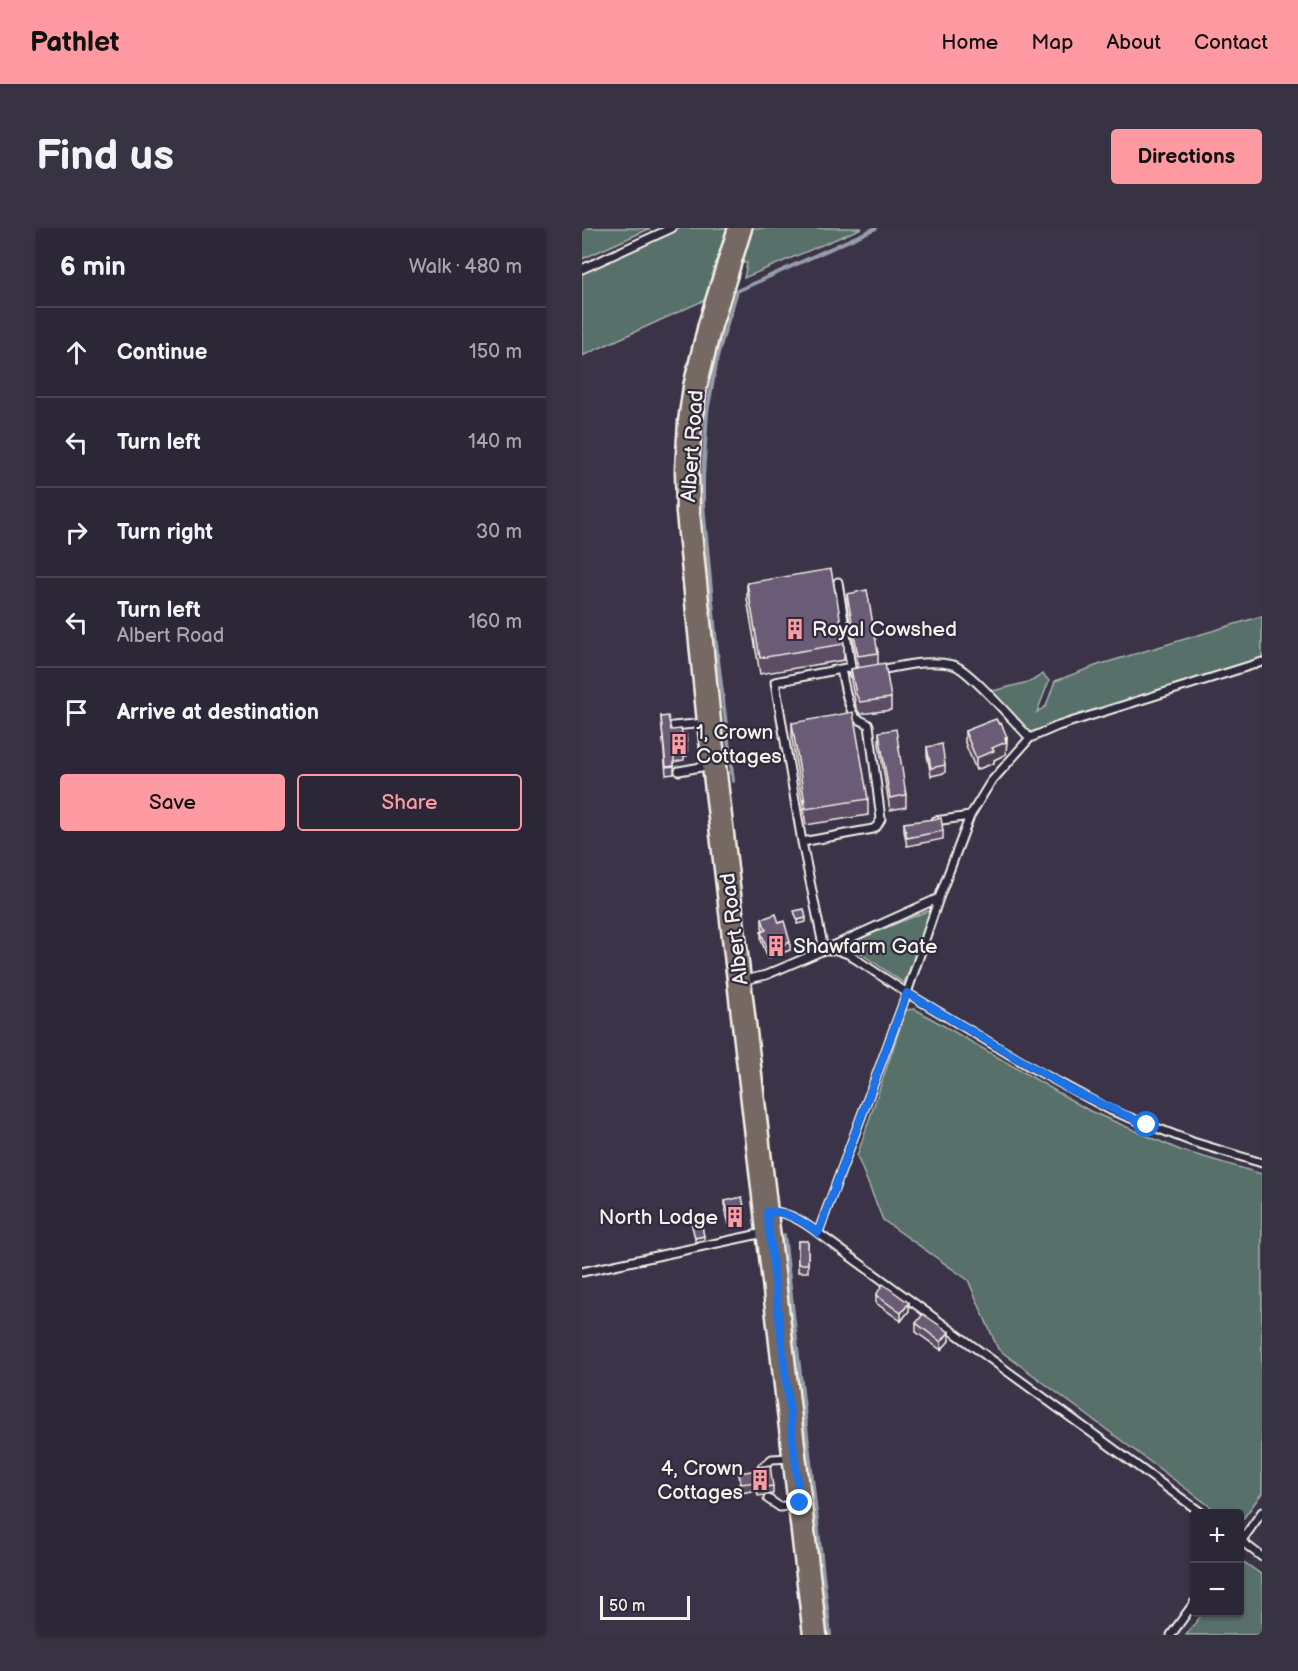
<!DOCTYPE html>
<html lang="en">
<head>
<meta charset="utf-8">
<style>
  body { margin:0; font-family:"Balsamiq Sans",sans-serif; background:#383342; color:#f1f3f6 }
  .controls { position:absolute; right:18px; bottom:18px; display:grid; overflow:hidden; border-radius:6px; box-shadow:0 2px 4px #0004 }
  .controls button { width:54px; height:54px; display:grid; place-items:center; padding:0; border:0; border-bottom:2px solid #484451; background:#2c2736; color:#f1f3f6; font:30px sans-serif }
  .scale { position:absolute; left:18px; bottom:15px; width:90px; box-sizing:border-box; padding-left:6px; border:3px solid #f4f1e8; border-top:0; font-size:16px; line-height:21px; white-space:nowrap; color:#f4f1e8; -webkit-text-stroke:4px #2f2a3d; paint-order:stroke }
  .stop { position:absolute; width:18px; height:18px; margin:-14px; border:4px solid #1a73e8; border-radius:50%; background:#fff }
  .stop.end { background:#1a73e8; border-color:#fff; box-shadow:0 2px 6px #0008 }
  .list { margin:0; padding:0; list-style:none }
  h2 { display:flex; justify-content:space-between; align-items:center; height:78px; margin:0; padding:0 24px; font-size:26px }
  h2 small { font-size:20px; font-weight:400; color:#a6a5ad }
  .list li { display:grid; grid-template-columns:39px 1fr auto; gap:18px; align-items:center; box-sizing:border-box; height:90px; padding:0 24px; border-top:2px solid #484451 }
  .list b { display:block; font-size:22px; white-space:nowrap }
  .list p { margin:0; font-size:20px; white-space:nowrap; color:#a6a5ad }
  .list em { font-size:20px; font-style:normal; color:#a6a5ad }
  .actions { display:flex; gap:12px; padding:18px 24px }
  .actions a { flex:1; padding:14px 0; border:2px solid #ff9aa2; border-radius:6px; text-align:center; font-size:21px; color:#ff9aa2 }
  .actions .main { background:#ff9aa2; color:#111 }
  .icon { flex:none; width:33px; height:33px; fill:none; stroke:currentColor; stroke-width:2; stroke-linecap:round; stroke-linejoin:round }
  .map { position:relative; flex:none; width:680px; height:1407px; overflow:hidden; border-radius:6px }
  header { display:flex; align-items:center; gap:36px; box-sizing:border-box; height:84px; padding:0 30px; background:#ff9aa2; color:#111 }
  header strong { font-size:28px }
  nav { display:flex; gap:33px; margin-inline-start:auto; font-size:21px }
  .intro { display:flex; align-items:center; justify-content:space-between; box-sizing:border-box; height:144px; padding:0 36px }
  h1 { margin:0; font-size:42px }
  .button { padding:15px 27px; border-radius:6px; background:#ff9aa2; color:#111; font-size:21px; font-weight:700 }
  main { display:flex; gap:36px; padding:0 36px }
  aside { flex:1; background:#2c2736; border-radius:6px; box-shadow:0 2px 4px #0004 }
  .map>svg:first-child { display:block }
  .green { fill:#59706a; stroke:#a6b0a9; stroke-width:1.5 }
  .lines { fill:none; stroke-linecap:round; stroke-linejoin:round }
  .stream { stroke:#969ca9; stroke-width:4 }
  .lane-casing { stroke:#f4f1e8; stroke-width:11 }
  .primary-casing { stroke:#f4f1e8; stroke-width:27 }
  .lane { stroke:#2f2a3d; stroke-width:7 }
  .primary { stroke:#766964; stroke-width:22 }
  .wall { fill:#5b4e65; stroke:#f4f1e8; stroke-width:1.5 }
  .shaded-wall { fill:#4a4053; stroke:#f4f1e8; stroke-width:1.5 }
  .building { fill:#6a5b76; stroke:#f4f1e8; stroke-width:1.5 }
  .route { stroke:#1a73e8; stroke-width:8 }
  .labels { text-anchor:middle; stroke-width:4.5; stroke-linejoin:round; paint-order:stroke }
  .street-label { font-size:21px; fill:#f4f1e8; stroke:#2f2a3d }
  .poi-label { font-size:21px; fill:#f4f1e8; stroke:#2f2a3d; text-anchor:start }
</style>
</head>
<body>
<header>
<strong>Pathlet</strong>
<nav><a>Home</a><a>Map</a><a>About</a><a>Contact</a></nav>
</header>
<div class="intro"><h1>Find us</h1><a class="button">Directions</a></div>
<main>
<aside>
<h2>6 min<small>Walk · 480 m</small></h2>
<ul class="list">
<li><svg class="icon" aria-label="ahead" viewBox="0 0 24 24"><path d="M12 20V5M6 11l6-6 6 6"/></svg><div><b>Continue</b></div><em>150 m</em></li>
<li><svg class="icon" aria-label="left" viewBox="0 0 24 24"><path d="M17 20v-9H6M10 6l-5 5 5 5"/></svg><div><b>Turn left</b></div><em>140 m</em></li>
<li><svg class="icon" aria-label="right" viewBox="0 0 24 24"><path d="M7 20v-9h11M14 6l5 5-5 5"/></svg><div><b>Turn right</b></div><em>30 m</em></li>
<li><svg class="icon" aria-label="left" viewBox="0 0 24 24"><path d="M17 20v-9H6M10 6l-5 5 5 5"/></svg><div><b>Turn left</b><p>Albert Road</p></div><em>160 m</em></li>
<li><svg class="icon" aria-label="arrive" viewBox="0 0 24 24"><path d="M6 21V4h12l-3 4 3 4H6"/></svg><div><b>Arrive at destination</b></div></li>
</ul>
<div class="actions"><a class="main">Save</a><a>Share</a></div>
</aside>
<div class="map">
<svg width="680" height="1407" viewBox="0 0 680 1407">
  <rect width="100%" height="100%" fill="#3b3448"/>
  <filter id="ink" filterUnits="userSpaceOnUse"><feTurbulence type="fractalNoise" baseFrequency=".0167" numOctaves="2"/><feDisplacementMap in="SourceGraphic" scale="12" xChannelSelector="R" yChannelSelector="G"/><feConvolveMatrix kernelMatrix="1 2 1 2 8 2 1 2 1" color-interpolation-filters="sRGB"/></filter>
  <g filter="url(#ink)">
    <path class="green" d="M0,0H69L0,31Z
      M95,0H150L125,71L0,128V43Z
      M170,0H280L162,50L165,35H158Z
      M680,388V431L446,505L407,464L450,453L461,446L467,453L455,484L464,478L473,453L516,437Z
      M345,683L350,686L322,755L265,716Z
      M333,781L508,883L598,922L680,946V1265L661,1291H658V1286L637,1285L416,1121L386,1052L301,992L275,928L324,782Z
      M659,1332L680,1347V1407H604L621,1385L658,1384Z"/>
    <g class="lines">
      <path class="stream" d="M151,553L134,416L121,277V249L125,184L136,125L155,63L294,0
        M202,1007L248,1407"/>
      <defs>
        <path id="lane" d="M0,41L90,0
          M256,354L269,439
          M297,442C321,438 347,431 371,437C386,440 434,496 448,510L476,498L680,434
          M91,498L124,495
          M448,510L408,555L388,588L357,670L325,765L236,1005L621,1286
          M97,543L130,537
          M353,593L388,588
          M220,614L291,601L295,598L299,591L287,497C283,493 278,493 274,490C266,483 261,451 259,441
          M244,721L357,670
          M242,722H255L266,726L325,765L452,841L528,882L611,914L680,935
          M159,753L184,747L242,722L220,614L193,454L269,439L271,446
          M187,984C204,982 223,995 236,1005
          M0,1044L182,1005
          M180,1239L190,1231L208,1230
          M186,1271L198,1279L213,1276
          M658,1312L680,1329
          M658,1315L680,1284
          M589,1407L612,1375"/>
        <path id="primary" d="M158,0L128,97L113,159L108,194L105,241L106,285L127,494L233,1407"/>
      </defs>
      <use href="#lane" class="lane-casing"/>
      <use href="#primary" class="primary-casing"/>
      <use href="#lane" class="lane"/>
      <use href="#primary" class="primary"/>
    </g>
    <path class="wall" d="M165,355L262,416V432L178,446L165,371Z
      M265,366L296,425V436L309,470V482L278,486L274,479L269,453V441L276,439L265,378Z
      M79,489L89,502L100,506L105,520V528H102V532L92,534V546L84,547Z
      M210,495L286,571V587L224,597L210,511Z
      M383,503L425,509L424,526L412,532V535L394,542L383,515Z
      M297,504L324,567V579L308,582L297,516Z
      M345,519L363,537V545L349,548L345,527Z
      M322,595L361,603V611L325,618L322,603Z
      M180,691L208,722L186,730L179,712V704L181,703L180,699Z
      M143,973L162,987H160V993L147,996L143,981Z
      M216,1013H226V1044H216Z
      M294,1067L327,1083L319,1093L294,1075Z
      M334,1095L367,1113L359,1122L334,1104Z
      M157,1245L191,1258V1266L176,1268L175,1262L159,1265Z"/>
    <path class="shaded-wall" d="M425,509L424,526L412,532V535L394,542V530L410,520Z
      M224,690V694L215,696V692Z
      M208,714V722L186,730V723Z
      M162,978V987H160V993L147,996V988L159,979Z
      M122,1008V1012L113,1014V1010Z
      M327,1075V1083L319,1093V1085Z
      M367,1104V1113L359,1122V1114Z"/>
    <path class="building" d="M249,341L253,364H254L262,416L178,430L165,355Z
      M285,362L296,425L276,428L265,366Z
      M303,435L309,470L278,474L274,466L269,441Z
      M271,484L286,571L224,581L210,495Z
      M86,488L89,502L99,501L100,506H104L105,520L102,521V525L92,526V538L84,539L79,489Z
      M414,491L417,496L419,495L425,509L423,510L424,514L410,520L412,523L394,530L383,503Z
      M314,501L324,567L308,570L297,504Z
      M360,516L363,537L349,540L345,519Z
      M359,590L361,603L325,610L322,595Z
      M222,681L224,690L215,692L212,683Z
      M194,686L197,695L202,693L208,714L186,723L179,704L184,702L180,691Z
      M160,969L162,978L159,979L160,985L147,988L143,973Z
      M119,992L122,1008L113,1010L109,994Z
      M216,1013H226V1036H216Z
      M301,1056L327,1075L319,1085L294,1067Z
      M341,1086L367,1104L359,1114L334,1095Z
      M188,1237L191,1258L176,1260L175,1254L159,1256L157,1245L175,1242V1239Z"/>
  </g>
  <g class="lines" filter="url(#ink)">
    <path class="route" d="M218,1275L185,984C203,982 222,994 236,1005L325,765L489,862L565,897"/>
  </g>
  <defs>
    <symbol id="building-bare" viewBox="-9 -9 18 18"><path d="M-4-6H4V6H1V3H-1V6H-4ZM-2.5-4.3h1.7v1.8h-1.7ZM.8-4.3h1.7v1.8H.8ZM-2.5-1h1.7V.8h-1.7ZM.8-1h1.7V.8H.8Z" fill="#ff9aa2" stroke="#2f2a3d" stroke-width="2.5" paint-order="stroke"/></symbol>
  </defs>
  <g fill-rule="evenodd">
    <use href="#building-bare" x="198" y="386" width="30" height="30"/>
    <use href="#building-bare" x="82" y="501" width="30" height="30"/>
    <use href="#building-bare" x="179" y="703" width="30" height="30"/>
    <use href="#building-bare" x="138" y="974" width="30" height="30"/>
    <use href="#building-bare" x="163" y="1237" width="30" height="30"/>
  </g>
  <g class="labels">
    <g class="street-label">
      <text transform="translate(110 218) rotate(-86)" y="7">Albert Road</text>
      <text transform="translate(152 701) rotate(-97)" y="7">Albert Road</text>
    </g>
    <g class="poi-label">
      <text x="230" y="408">Royal Cowshed</text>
      <text x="114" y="511">1, Crown<tspan x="114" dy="24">Cottages</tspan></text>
      <text x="211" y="725">Shawfarm Gate</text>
      <text x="136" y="996" text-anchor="end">North Lodge</text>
      <text x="161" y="1247" text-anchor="end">4, Crown<tspan x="161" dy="24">Cottages</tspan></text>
    </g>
  </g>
</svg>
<div class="controls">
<button>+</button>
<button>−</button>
</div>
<div class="scale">50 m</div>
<div class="stop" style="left:565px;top:897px"></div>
<div class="stop end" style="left:218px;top:1275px"></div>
</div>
</main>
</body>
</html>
